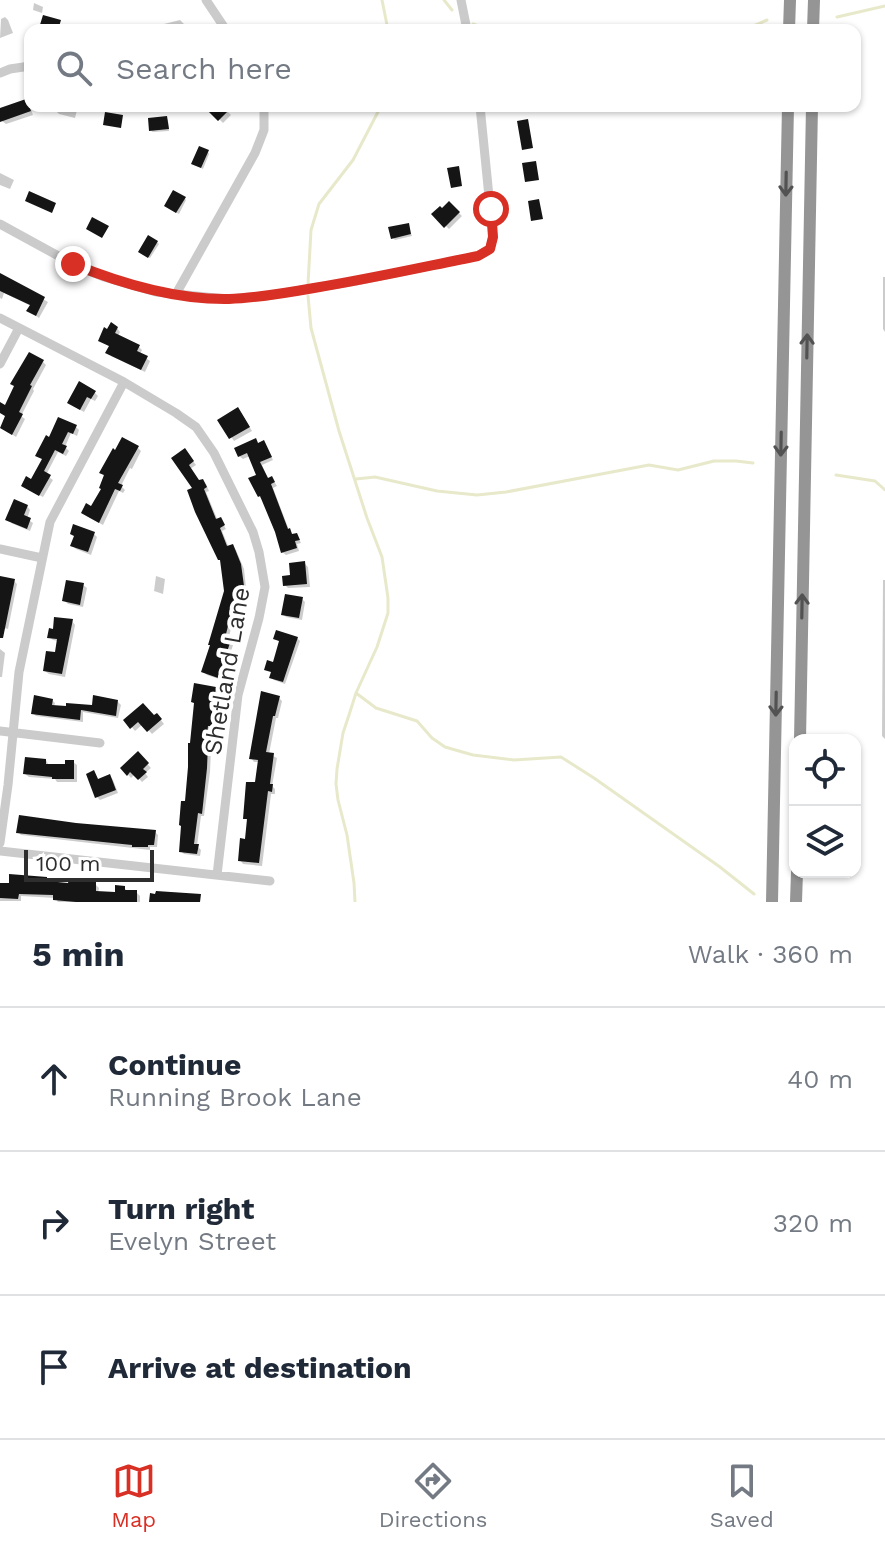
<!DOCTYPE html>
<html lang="en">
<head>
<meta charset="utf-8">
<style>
  body { margin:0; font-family:"Work Sans",sans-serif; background:#f2f2f3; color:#1f2937 }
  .controls { position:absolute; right:24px; bottom:24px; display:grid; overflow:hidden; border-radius:16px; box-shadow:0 2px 6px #0004 }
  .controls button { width:72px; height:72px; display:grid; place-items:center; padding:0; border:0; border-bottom:2px solid #e0e1e3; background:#fff; color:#1f2937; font:40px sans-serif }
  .scale { position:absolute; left:24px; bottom:20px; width:130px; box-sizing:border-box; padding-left:8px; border:4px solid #2e2e2e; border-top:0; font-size:22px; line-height:28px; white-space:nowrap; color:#2e2e2e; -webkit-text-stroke:6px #fff; paint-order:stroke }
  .stop { position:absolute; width:24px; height:24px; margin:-18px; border:6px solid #d93025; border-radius:50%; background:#fff }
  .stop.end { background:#d93025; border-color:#fff; box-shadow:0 2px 8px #0008 }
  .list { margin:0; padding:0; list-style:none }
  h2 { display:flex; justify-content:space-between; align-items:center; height:104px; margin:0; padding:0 32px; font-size:34px }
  h2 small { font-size:26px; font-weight:400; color:#747a83 }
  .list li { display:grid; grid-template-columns:52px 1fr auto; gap:24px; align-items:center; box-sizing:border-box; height:144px; padding:0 32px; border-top:2px solid #e0e1e3 }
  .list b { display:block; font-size:30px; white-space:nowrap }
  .list p { margin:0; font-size:26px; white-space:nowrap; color:#747a83 }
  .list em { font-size:26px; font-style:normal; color:#747a83 }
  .icon { flex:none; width:44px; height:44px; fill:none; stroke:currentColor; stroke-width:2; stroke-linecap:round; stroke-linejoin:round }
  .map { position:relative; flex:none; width:885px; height:902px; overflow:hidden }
  .search { position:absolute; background:#fff; box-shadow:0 2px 6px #0004; left:24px; right:24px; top:24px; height:88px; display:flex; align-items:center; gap:20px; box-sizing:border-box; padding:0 28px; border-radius:16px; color:#747a83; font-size:30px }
  .sheet { height:536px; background:#fff }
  nav { display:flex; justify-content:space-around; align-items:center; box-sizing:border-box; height:112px; border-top:2px solid #e0e1e3; background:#fff; font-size:22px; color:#747a83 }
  nav a { display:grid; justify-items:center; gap:4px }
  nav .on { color:#d93025 }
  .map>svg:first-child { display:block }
  .shadow { fill:#0003 }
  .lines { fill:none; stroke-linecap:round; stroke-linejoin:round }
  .stream { stroke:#e8e9ca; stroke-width:3 }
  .building { fill:#151515 }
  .minor { stroke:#cbcbcb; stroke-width:9 }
  .highway { stroke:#959595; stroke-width:12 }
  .oneway { stroke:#525252 }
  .route { stroke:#d93025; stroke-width:10 }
  .labels { text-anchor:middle; stroke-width:8; stroke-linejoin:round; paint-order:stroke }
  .street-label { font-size:24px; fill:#2e2e2e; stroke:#fff }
</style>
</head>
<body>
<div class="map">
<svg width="885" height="902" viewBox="0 0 885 902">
  <rect width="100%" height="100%" fill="#fff"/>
  <path class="shadow" d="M34,3L43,7L42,13L33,10Z
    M5,17L8,20L13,33L0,38L1,19Z
    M180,20L184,24L185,30H166L164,24Z
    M81,25L96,30H79Z
    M26,101L29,104L33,115L6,124L2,121L0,110Z
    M58,106L75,108L77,110L75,118L59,114L57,112Z
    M206,106H222L231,115L223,123Z
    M166,118L168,120L169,131L153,132L151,131Z
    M208,152L209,154L203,169L195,165Z
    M0,173L14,180L10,189L0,185Z
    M184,198L186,200L179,214L168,208Z
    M449,203L462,216L449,229L434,214L442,211Z
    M408,225L412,236L395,240L393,238Z
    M157,242L159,244L150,258L142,254Z
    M0,275L48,302L39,318L29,311L31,306L4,293L2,299L0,298Z
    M883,277H885V332L883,329Z
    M117,328L120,332L118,336L139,347L142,350L140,354L150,361L145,372L111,356L110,347L100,340Z
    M43,362L46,365L33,389L34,391L21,416L25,419L16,437L1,427L7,417L0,410L6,407Z
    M94,392L98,396L95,401L91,399L84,412L73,406Z
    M241,413L252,431L234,441L220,421Z
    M76,427L79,430L77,436L71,433L65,447L69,451L66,456L58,452L46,475L53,480L43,497L26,488L44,460L46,438Z
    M264,443L273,460L262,465L268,480L272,478L277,486L273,488L289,530L294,536L297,535L301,543L297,544L299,551L286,555L282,552L277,532L262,499L259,496V476L250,456L243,459L239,456Z
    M138,448L141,451L132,469L130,468L121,486L125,490L123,493L119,491L103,525L87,516L103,489L105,477L101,473L116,452Z
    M188,454L196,465L190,469L200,482L203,481L206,484L209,491L206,492L218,521L220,519L226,529L222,531L229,548L233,546L236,550L244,569L246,588L242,589L237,610L241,614L239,622L233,620L228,641L233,645L222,680L207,675L204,672L226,591L222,562L219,559L195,488L174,458Z
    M27,506L30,510L27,519L33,523L30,531L11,523Z
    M94,534L97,537L91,555L76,549L73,546Z
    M305,564L308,567L310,587L288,588L285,585Z
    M156,576L165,579L163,594L154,591Z
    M0,578L14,581L17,584L8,629L0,627Z
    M883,580H885V739L882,736Z
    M83,585L87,588L83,607L68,604L64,600Z
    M302,599L305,602L302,620L286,617L283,614Z
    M72,621L75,625L65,677L49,674L45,671L56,654L58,641L53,640L49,637Z
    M275,638H297L300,641L285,684L274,680L272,678L273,673L267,669L274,664L281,642Z
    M0,649L5,653L2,677H0Z
    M215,689L219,692L214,719L215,729L211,728L209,747L211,749L210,772L204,816H201L197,846L201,850L200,856L184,854L181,851L186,803Z
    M279,698L282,701L278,718H276L269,754L277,758L272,786L275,789V794H271L262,866L243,864L240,860L247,841L249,822L245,818L257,785L260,762H254L251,758Z
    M52,700L55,703L54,707L93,708L118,702L121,705L118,718L83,712V722L36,716L33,713Z
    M157,715L164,724L152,734L143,724L135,731L126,720L154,718Z
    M138,754L151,768L145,773L148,777L142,782L135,774L131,778L123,769Z
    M46,760L49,766H67L73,762L77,765V782H57L55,779L29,777L25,774Z
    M94,773L99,781L110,776L113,780L118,793L100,800L97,797Z
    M18,832H155L158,835L157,847H150V850L21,835Z
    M47,879L51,883L95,884L99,888L98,893L116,894L124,888L129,892H136L140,896V902H58L55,898L21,896V901H0V885Z"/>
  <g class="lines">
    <path class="stream" d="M382,0L388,30
      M444,0L452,10
      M837,17L885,6
      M473,24L489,30
      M744,30L767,20
      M308,284L311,230L319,204L353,160L381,106
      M308,296L311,328L339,431L367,518L382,557L388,598V613L377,647L356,693L349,715L343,733L337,769L336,784L338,800L347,835L354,883L355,902
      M836,475L875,481L885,490
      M356,479L375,477L437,491L477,495L506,492L649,465L678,470L714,461H736L753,463
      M356,693L376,708L417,721L432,738L445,747L473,755L514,760L561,757L594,778L720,867L754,894"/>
  </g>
  <path class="building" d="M43,15L61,20L58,30L39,28Z
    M26,99L31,111L0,122V108Z
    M203,106H225L229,110L218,121Z
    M105,112L123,115L121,128L103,125Z
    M167,116L169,129L149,131L148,118Z
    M528,119L533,148L522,150L517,121Z
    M199,146L209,150L201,168L191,164Z
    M536,161L539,180L525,182L522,163Z
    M459,166L462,186L451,188L447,168Z
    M173,190L186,197L176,213L164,206Z
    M29,191L56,203L52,213L25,201Z
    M539,199L543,219L531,221L528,201Z
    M449,201L460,212L444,228L431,214L440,206L442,208Z
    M92,217L109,226L102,238L86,229Z
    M409,223L411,234L391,239L388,227Z
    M148,235L158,241L148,258L138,252Z
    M0,273L45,297L36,316L26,311L30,305L0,291Z
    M111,322L118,327L115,333L140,345L137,351L148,356L141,370L105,353L109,346L98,341L104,327L107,329Z
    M29,352L44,360L30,385L32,386L19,412L23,414L12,435L0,428L5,416L0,413V402L5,405L14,386L10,384Z
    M79,381L96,391L91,399L87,397L80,410L67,403Z
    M238,407L250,427L229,439L217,420Z
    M58,417L77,425L73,434L68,432L62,444L67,446L63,454L55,450L44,471L51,475L39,496L21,486L26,476L31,479L42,459L35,456L46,435L49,437Z
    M122,437L139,446L118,483L123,485L120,491L115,489L99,523L81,513L86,503L91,506L101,489L99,488L104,475L99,473L113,448L115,450Z
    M256,438L258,443L264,440L272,457L260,462L268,478L272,476L275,482L271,484L288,529L290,528L292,534L297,533L300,540L295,541L297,548L281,553L275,532L260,496L258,497L248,478L256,475L247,453L238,457L234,448Z
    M185,448L194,461L189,465L199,480L203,479L207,487L204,489L216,519L221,517L225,525L220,528L227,546L233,544L241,564L244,586H239L234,608L239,609L236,620L230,618L225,638L231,640L218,678L201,672L210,645H208L224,591L220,560H218L195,512L187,490L192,488L171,458Z
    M14,499L28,505L24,515L31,518L27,529L5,520Z
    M73,524L95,532L88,552L70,546L74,536L70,534Z
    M305,561L307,584L283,586L282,576L290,575L289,563Z
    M0,576L15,579L3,638H0Z
    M66,580L84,583L80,605L62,601Z
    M285,594L303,597L299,618L281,615Z
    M54,617L73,619L62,674L43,671L46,651L55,652L57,639L47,638L49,628L53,629Z
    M276,630L298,637L283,682L269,678L271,672L264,670L267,660L273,662L279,641L273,639Z
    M194,683L216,687L212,715H213L212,726H208L206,744H208L207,768L202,814L198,813L194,844H199L197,854L179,852L181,826L179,825L181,801H185L188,767V743H190L194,703L191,702Z
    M261,691L280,696L275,716H273L266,752L274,753L270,784H273L272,792L268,791L259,863L238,861L240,838L245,839L247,819H243L246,782H255L258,760L249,759Z
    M34,695L53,699L52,705L66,706V703L92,705L93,695L118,700L116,716L81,710L80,720L31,714Z
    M143,703L154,715L157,713L162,719L147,732L138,722L130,729L123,720Z
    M138,751L149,763L143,769L147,772L138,780L130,772L127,776L120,768Z
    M25,757L46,759V764H65V760H74V779H52V777L23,774Z
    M94,770L98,779L110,774L116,790L95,798L86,774Z
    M19,815L76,823L156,830L154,845H148V847H132V845L16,833Z
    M9,874L47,877V881L68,883L69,879L96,882V891L115,892V885L125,886V890H137V902H76L53,900V895L19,894L18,899L0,898V883H9Z
    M156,891L201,894L200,902H149L150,893L155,894Z"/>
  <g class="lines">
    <path class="minor" d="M206,0L226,30
      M461,0L467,30
      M0,73L10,69L30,66
      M0,224L73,264L104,277L156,292L226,299L266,296L356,281L478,256L490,249L493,237L480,106
      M176,294L255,153L264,130V106
      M0,318L124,382L176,413L196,427L214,453L253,532L259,552L265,587L259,618L238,695L217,875
      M0,364L19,328
      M0,549L42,558
      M0,731L100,743
      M0,843L8,785L19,672L50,522L124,382
      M0,851L270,881"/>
    <path class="highway" d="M789,30L790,0
      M813,30L814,0
      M800,740L812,106
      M772,902L788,106
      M796,902L797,872"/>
  </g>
  <defs><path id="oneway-shaft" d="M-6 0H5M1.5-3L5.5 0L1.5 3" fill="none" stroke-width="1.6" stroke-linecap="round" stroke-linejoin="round" transform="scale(2)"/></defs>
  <g class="oneway">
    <use href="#oneway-shaft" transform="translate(786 184) rotate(91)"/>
    <use href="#oneway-shaft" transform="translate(807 346) rotate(-89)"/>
    <use href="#oneway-shaft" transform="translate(781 444) rotate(91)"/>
    <use href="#oneway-shaft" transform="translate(802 606) rotate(-89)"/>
    <use href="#oneway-shaft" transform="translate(776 704) rotate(91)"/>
  </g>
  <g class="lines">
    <path class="route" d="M73,264C122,284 175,300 229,299C258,298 286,293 314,288C369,279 423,267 478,256L490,249L493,237L491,209"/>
  </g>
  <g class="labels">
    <g class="street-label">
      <text transform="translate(227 671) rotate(-80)" y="8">Shetland Lane</text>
    </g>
  </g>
</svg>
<div class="controls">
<button><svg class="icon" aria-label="locate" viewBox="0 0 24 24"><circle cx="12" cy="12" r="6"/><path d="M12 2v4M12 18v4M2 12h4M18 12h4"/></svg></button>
<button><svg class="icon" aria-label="layers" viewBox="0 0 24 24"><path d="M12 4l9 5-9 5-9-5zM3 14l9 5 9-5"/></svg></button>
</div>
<div class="scale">100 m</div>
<div class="stop" style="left:491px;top:209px"></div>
<div class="stop end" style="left:73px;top:264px"></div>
<div class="search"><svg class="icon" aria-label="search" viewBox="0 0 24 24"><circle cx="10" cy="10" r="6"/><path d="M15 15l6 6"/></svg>Search here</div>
</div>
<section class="sheet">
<h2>5 min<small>Walk · 360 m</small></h2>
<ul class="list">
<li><svg class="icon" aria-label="ahead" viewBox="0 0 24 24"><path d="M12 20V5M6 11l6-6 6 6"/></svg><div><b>Continue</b><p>Running Brook Lane</p></div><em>40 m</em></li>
<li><svg class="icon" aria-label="right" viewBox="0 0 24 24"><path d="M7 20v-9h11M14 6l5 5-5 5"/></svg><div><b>Turn right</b><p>Evelyn Street</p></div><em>320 m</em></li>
<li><svg class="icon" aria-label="arrive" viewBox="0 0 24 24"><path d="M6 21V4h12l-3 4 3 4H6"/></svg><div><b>Arrive at destination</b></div></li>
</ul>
</section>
<nav>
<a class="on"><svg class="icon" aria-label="map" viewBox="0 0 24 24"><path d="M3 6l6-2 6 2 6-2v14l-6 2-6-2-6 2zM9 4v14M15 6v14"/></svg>Map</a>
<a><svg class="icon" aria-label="directions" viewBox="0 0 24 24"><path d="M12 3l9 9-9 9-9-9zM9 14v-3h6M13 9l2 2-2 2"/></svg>Directions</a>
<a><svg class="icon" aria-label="saved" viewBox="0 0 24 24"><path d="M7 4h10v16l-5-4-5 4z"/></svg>Saved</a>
</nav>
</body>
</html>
